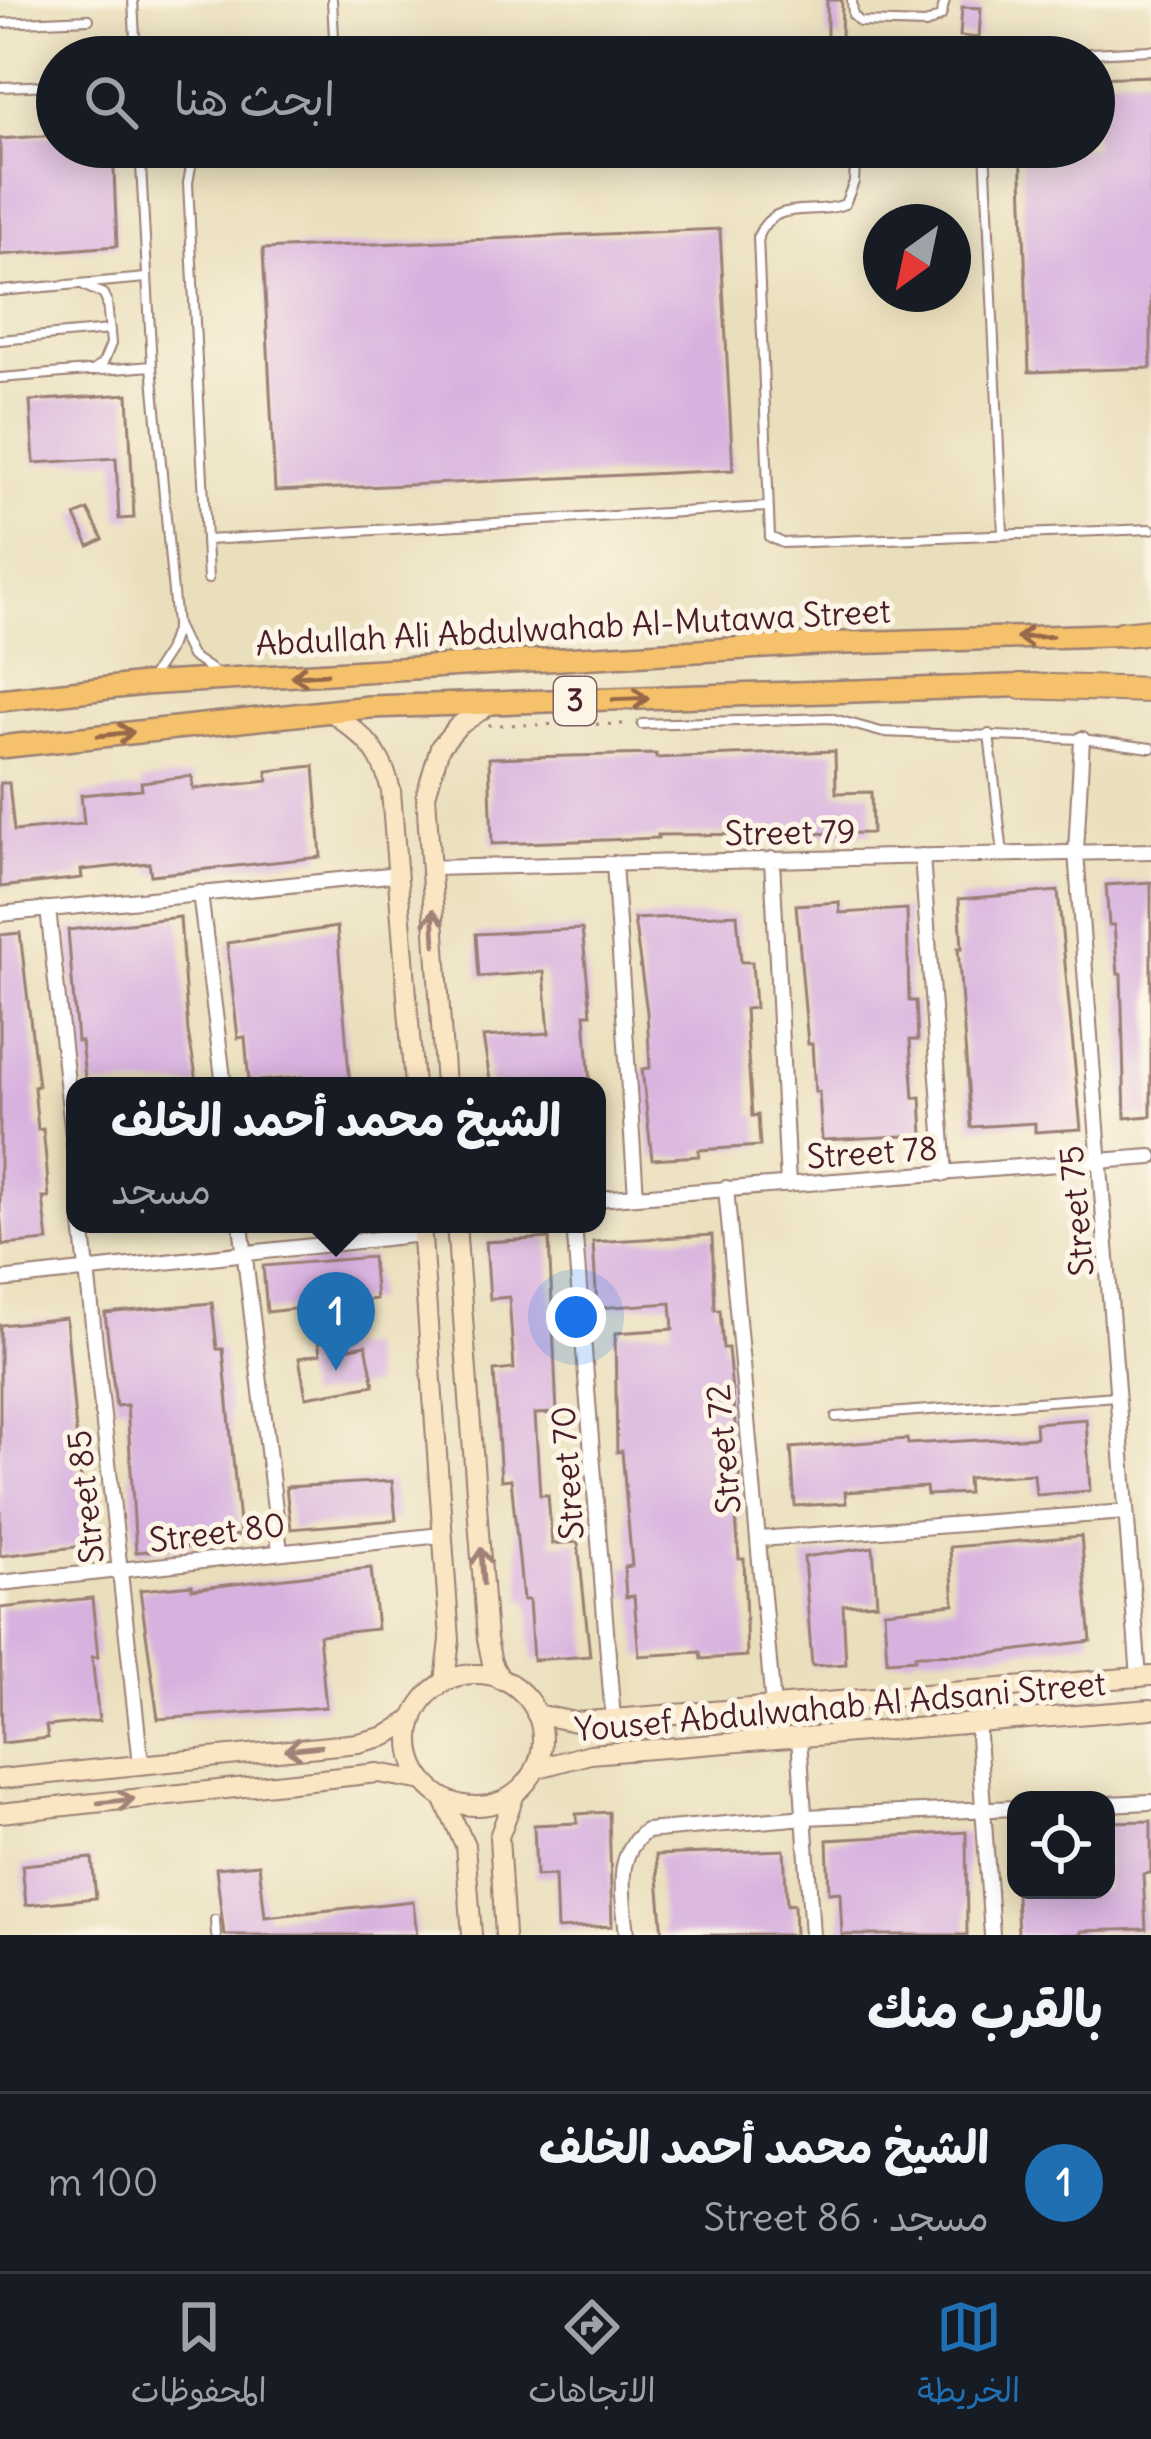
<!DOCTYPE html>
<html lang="ar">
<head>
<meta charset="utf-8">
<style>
  body { margin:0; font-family:Delius,"Playpen Sans Arabic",sans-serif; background:#20242c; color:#f1f3f6; direction:rtl }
  .controls { position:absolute; right:36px; bottom:36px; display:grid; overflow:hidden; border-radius:24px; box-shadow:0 6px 30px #0003 }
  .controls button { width:108px; height:108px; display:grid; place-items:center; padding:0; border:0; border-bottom:3px solid #363941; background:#171b24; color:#f1f3f6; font:60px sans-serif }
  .compass { position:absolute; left:863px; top:204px; width:108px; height:108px; border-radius:50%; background:#171b24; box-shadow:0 6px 30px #0003; rotate:213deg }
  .you { position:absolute; left:576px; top:1317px; width:42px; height:42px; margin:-30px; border:9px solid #fff; border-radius:50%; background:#1a73e8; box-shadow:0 0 0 18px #1a73e833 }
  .badge { display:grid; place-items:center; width:78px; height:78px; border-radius:50%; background:#1f6fb2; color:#fff; font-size:39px; font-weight:700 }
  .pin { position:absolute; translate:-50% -99px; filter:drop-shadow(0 3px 6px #0008) }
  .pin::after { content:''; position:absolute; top:63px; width:42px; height:36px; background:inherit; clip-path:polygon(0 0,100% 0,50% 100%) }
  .popup { position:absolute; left:66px; top:1077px; width:540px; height:156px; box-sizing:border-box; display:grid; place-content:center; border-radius:24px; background:#171b24; filter:drop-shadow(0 3px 9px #0005); font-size:39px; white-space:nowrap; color:#9ea1a6 }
  .popup b { font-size:45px; color:#f1f3f6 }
  .popup::after { content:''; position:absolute; left:50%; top:100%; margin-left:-24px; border:24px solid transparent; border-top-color:#171b24 }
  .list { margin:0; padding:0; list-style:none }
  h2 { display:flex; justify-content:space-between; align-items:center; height:156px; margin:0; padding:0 48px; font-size:51px }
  h2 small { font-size:39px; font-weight:400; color:#9ea1a6 }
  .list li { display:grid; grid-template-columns:78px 1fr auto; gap:36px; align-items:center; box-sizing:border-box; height:180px; padding:0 48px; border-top:3px solid #363941 }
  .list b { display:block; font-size:45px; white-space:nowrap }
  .list p { margin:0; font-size:39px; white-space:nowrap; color:#9ea1a6 }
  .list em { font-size:39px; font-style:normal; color:#9ea1a6 }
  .icon { flex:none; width:66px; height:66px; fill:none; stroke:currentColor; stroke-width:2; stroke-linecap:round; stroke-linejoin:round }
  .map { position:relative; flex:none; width:1151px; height:1935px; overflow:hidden; direction:ltr }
  .search { position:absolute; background:#171b24; box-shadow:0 6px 30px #0003; left:36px; right:36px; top:36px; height:132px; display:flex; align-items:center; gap:30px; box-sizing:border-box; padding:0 42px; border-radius:66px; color:#9ea1a6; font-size:45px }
  .sheet { height:336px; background:#171b24 }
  nav { display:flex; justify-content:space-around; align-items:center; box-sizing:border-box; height:168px; border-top:3px solid #363941; background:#171b24; font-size:33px; color:#9ea1a6 }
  nav a { display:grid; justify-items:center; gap:6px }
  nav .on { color:#1f6fb2 }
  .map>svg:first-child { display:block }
  .building { fill:#d8b2df }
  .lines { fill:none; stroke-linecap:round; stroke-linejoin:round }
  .lane-casing { stroke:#9a7f74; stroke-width:12 }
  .street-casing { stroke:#9a7f74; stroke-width:18 }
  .secondary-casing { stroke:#9a7f74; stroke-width:22 }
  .primary-casing { stroke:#9a7f74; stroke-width:26 }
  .highway-casing { stroke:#9a7f74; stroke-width:28 }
  .path { stroke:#9a7f74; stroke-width:3; stroke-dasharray:3 9; stroke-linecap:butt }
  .lane { stroke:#fff; stroke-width:8 }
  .street { stroke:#fff; stroke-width:14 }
  .secondary { stroke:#fbe6c4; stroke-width:18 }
  .primary { stroke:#f5c16b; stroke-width:21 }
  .highway { stroke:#f5c16b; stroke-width:24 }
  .oneway { stroke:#976848 }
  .oneway2 { stroke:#a28278 }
  .labels { text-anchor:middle; stroke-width:10; stroke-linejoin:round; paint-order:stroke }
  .shield { fill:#fcf5e5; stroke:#7f5f63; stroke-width:3 }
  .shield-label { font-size:30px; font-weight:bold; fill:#4a1f2b }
  .street-label { font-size:33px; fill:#4a1f2b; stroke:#fcf5e5 }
</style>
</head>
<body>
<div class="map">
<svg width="1151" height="1935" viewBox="0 0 1151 1935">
  <rect width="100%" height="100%" fill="#fcf5e5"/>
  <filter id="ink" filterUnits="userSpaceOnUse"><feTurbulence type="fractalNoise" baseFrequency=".00833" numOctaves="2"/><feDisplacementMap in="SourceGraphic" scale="24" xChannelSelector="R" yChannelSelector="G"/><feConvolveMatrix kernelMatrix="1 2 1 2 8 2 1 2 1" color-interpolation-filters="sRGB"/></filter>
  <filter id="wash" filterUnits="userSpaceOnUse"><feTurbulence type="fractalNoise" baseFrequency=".004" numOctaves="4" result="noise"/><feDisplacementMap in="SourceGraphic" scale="48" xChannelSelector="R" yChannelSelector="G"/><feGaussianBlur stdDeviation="2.7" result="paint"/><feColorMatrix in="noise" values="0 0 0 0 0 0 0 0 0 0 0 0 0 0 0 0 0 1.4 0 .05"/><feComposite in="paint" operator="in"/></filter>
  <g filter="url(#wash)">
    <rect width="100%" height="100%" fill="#eadfbc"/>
    <g id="blocks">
      <path class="building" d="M827,0H842L841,38H827Z
        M962,7L981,8L979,38L960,36Z
        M514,42L551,43L550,57L514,56Z
        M1151,76V368L1029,372L1021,147H1094V78Z
        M57,135V147H113L117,246L0,255V139Z
        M720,229L733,470L275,491L263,249Z
        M128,394L134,518L119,519L116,458L34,463L30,401Z
        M88,510L103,539L89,546L75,516Z
        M835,751L836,793L871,792L872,833L658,835V838L492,844L489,758L656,754V758Z
        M314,766L321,857L151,875L149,863L81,870L82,878L0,887V783H9L14,831L84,824L81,795L142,789L141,782L192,776L193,789L268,781L267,771Z
        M1151,882V1116L1125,1118L1121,974H1118L1114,925H1109L1106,885Z
        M1058,891L1081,1129L1035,1132V1123L971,1127L958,948H962L959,899Z
        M839,902L840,913L907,909L909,1001H916L918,1040H910L914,1098L921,1097L923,1135L822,1140L819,1092H815L812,1044H808L796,905Z
        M737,914L741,962H752L755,1008L745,1009L752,1116L758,1115L760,1146L699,1150V1156L652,1159L642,1069L650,1068L647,1012L634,919Z
        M180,917L188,1032L198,1086H86L81,1041H77L68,930Z
        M337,927L350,1086H303L302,1077L249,1082L245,1037L238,1038L227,943Z
        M582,929L591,1014H585L590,1086H491L483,1037L549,1033L544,972L479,977L476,934Z
        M20,933L38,1086L34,1087L38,1130L43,1129L46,1159L49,1198H43L48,1241L3,1245L0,1212V935Z
        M712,1235L715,1310H720L723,1348H728L738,1456L742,1517H736L739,1559H744L747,1656L701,1659L700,1652L639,1656L634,1596L626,1597L624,1567L632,1566L622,1451L617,1452L615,1333L673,1329L671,1303L597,1308L593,1242Z
        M549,1238L557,1413L535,1414L540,1495H548L552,1544L578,1542L590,1656L533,1660L529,1600H523L511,1479L501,1480L494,1371L514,1369L509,1297L490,1299L486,1242Z
        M372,1257L376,1299L267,1312L263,1266Z
        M212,1303L217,1349H223L240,1535L188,1540L189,1547L136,1552L127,1405L116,1406L105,1313Z
        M66,1318L79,1467L93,1545L0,1556V1325Z
        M332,1337L335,1351L366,1345L374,1385L306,1397L299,1358L320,1354L318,1339Z
        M1086,1419L1090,1491L1036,1495L1034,1474L967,1478L968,1493L927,1495L926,1487L845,1492L846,1503L795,1506L791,1448L907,1439L908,1444L1036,1437L1035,1423Z
        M392,1481L396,1520L291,1529L286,1487Z
        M1081,1536L1091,1641L988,1654L915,1655V1659L887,1661L884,1611L954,1604L950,1547Z
        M873,1547L877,1603L843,1605L846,1664L812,1666L804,1557Z
        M371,1568L377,1629L319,1635L326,1707L158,1719L140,1590L192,1585V1589Z
        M92,1598L98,1657H92L99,1721L46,1726L48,1738L2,1743L0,1608Z
        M609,1812L612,1926L557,1929L555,1875L536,1876L534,1825L577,1823L576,1814Z
        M1151,1821V1873L1143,1874L1146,1929L1081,1931V1935H1018L1016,1893L1106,1890V1822Z
        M966,1832L967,1935H842L840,1892L829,1893L827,1840Z
        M784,1850L787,1905L794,1904L795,1935H663L656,1855Z
        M92,1858L96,1898L26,1905L22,1865Z
        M259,1864L265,1917L413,1901L417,1935H224L216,1868Z"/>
    </g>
  </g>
  <g filter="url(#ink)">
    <use href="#blocks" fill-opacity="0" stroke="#9a7f74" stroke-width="3"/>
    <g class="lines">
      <defs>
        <path id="lane" d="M133,0L136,57
          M332,0L335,57
          M852,0L853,15L860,22L926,24L941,16L945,0
          M0,23L89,19
          M1009,57L1151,50
          M0,87L57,85
          M140,147L152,366L176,625L191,656L216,673
          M203,147L192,161L188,183L208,579
          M856,147L854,182L845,204C813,217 775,197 758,236L770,537L783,543L1151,529
          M985,147L1003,534
          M85,286L103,294L107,302L111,344L103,363L93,371
          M0,291L146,278
          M0,340L110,330
          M0,378L152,366
          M207,540L766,507
          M151,677L168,651L176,627
          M642,724L830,718L881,732L1082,739L1151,748
          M989,734L1003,854
          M836,1417L1116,1396
          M215,1920L216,1935"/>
        <path id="street" d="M1082,739L1076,852L1139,1678
          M922,856L945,1174
          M772,859L788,1185
          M614,863L636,1196
          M430,868L1151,851
          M200,893L224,1086
          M48,909L75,1155
          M0,914L399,874
          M726,1188L773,1706
          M597,1199L1151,1157
          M82,1224L141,1764
          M241,1224L280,1551
          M574,1224L613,1719
          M0,1280L422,1234
          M759,1539L1126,1512
          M0,1583L441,1535
          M977,1722L992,1935
          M799,1737L812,1935
          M1106,1804L1151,1802
          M627,1935C624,1898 612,1856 646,1831L805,1817L1016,1808"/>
        <path id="secondary" d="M330,711C364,737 381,748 391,791L414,1086
          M445,1086L426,795L440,747L458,726L492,703
          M421,1224L450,1640L445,1681
          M456,1224L487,1639L492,1663L501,1680
          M410 1740a66 66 0 1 1 132 0a66 66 0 1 1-132 0Z
          M536,1714L575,1722L1151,1676
          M535,1769L590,1754L1151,1709
          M0,1779L358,1743L386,1736L414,1718
          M443,1798L465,1845L472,1935
          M0,1813L378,1773L424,1781
          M505,1935L499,1837L515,1794"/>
        <path id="primary" d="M0,700L144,684L815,644L1138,634
          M0,747L369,707L1035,685"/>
        <path id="highway" d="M1122,634L1151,631
          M1020,686L1151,690"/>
      </defs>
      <use href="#lane" class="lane-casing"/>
      <use href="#street" class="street-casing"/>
      <use href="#secondary" class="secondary-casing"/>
      <use href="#primary" class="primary-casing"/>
      <use href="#highway" class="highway-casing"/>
      <path class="path" d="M488,725L629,724"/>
      <use href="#lane" class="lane"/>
      <use href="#street" class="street"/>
      <use href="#secondary" class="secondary"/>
      <use href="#primary" class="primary"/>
      <use href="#highway" class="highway"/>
    </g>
    <defs><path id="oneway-shaft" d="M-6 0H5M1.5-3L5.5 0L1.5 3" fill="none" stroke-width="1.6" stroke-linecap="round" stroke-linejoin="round" transform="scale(3)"/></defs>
    <g class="oneway">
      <use href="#oneway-shaft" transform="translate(1034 637) rotate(178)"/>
      <use href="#oneway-shaft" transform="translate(309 675) rotate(176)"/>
      <use href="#oneway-shaft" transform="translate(631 699) rotate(-2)"/>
      <use href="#oneway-shaft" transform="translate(116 734) rotate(-6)"/>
    </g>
    <g class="oneway2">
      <use href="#oneway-shaft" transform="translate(434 927) rotate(-93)"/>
      <use href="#oneway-shaft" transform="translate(482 1566) rotate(-94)"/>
      <use href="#oneway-shaft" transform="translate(303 1748) rotate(174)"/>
      <use href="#oneway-shaft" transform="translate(116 1801) rotate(-6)"/>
    </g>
  </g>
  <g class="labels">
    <rect class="shield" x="554" y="677" width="42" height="48" rx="9"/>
    <g class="shield-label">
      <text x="575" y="711">3</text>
    </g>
    <g class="street-label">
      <text transform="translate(573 627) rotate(-3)" y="12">Abdullah Ali Abdulwahab Al-Mutawa Street</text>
      <text transform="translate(790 832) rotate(-1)" y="12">Street 79</text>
      <text transform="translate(872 1152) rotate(-4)" y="12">Street 78</text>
      <text transform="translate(1076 1211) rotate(-95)" y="12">Street 75</text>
      <text transform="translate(723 1449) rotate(-95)" y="12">Street 72</text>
      <text transform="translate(567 1473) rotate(-94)" y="12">Street 70</text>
      <text transform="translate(85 1497) rotate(-96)" y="12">Street 85</text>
      <text transform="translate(217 1532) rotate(-7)" y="12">Street 80</text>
      <text transform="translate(840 1706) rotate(-5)" y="12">Yousef Abdulwahab Al Adsani Street</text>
    </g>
  </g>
</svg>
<div class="controls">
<button><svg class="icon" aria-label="locate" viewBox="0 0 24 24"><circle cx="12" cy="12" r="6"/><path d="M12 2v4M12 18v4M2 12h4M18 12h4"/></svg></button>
</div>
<svg class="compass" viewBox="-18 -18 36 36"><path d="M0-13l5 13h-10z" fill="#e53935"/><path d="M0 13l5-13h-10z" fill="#9ea1a6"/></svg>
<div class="you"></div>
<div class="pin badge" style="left:336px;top:1371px">1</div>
<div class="popup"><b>الشيخ محمد أحمد الخلف</b>مسجد</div>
<div class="search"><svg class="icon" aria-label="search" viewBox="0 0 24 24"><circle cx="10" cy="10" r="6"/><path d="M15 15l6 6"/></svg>ابحث هنا</div>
</div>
<section class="sheet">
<h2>بالقرب منك<small></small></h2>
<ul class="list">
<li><span class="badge">1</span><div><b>الشيخ محمد أحمد الخلف</b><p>مسجد · Street 86</p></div><em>100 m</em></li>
</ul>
</section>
<nav>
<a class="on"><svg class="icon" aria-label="map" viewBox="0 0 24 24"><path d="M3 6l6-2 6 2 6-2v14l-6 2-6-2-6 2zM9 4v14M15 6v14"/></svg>الخريطة</a>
<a><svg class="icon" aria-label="directions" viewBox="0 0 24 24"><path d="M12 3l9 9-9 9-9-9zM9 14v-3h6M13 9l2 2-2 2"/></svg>الاتجاهات</a>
<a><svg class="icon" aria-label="saved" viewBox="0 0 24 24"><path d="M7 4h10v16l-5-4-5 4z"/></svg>المحفوظات</a>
</nav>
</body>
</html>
